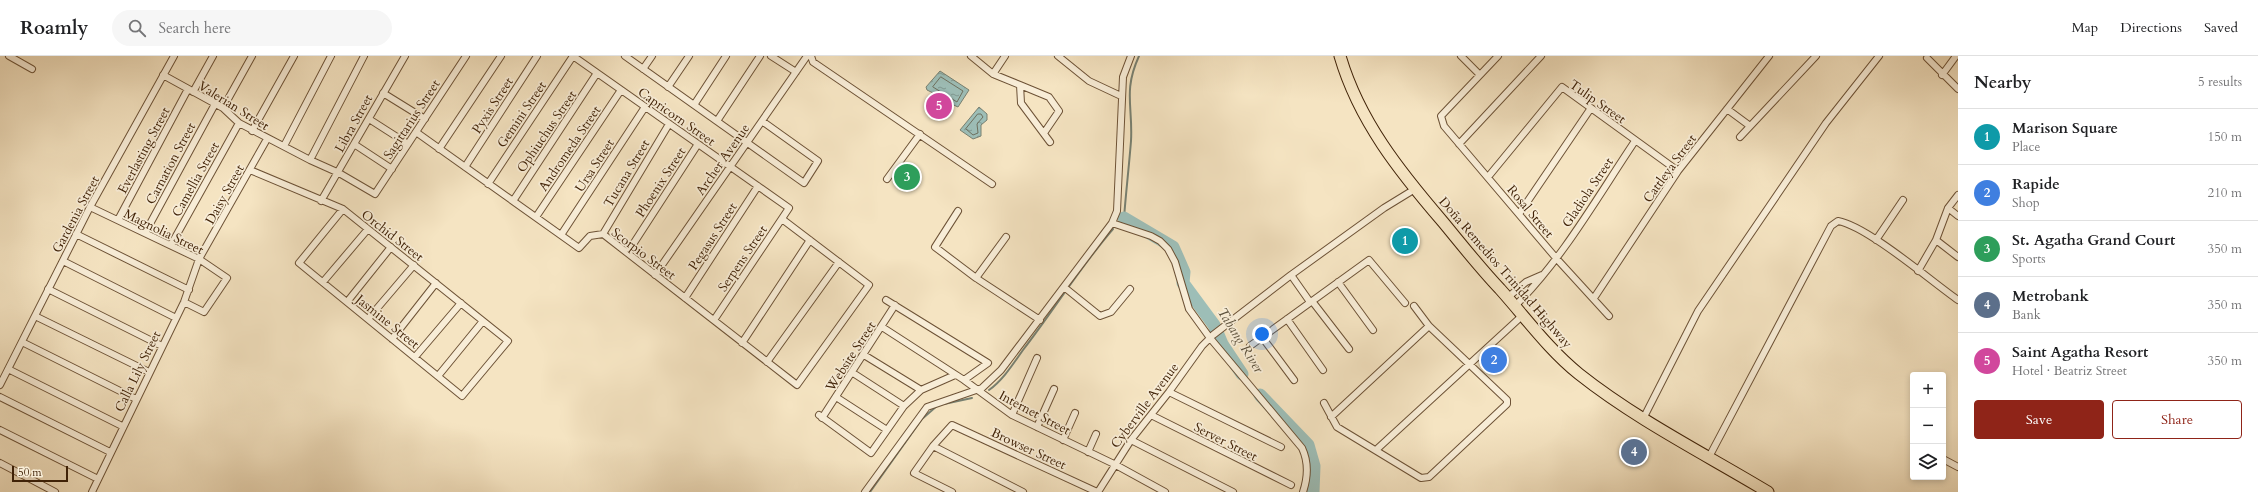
<!DOCTYPE html>
<html lang="en">
<head>
<meta charset="utf-8">
<style>
  body { margin:0; font-family:Cardo,serif; background:#f6f6f6; color:#202124 }
  .controls { position:absolute; right:12px; bottom:12px; display:grid; overflow:hidden; border-radius:4px; box-shadow:0 2px 6px #0003 }
  .controls button { width:36px; height:36px; display:grid; place-items:center; padding:0; border:0; border-bottom:1px solid #e0e0e0; background:#fff; color:#202124; font:20px sans-serif }
  .scale { position:absolute; left:12px; bottom:10px; width:56px; box-sizing:border-box; padding-left:4px; border:2px solid #402207; border-top:0; font-size:11px; line-height:14px; white-space:nowrap; color:#402207; -webkit-text-stroke:3px #f8edd7; paint-order:stroke }
  .you { position:absolute; left:1262px; top:278px; width:14px; height:14px; margin:-10px; border:3px solid #fff; border-radius:50%; background:#1a73e8; box-shadow:0 0 0 6px #1a73e833 }
  .badge { display:grid; place-items:center; width:26px; height:26px; border-radius:50%; background:#8f2418; color:#fff; font-size:13px; font-weight:700 }
  .pin { position:absolute; translate:-50% -50%; border:2px solid #fff; box-shadow:0 1px 4px #0006 }
  .list { margin:0; padding:0; list-style:none }
  h2 { display:flex; justify-content:space-between; align-items:center; height:52px; margin:0; padding:0 16px; font-size:17px }
  h2 small { font-size:13px; font-weight:400; color:#757577 }
  .list li { display:grid; grid-template-columns:26px 1fr auto; gap:12px; align-items:center; box-sizing:border-box; height:56px; padding:0 16px; border-top:1px solid #e0e0e0 }
  .list b { display:block; font-size:15px; white-space:nowrap }
  .list p { margin:0; font-size:13px; white-space:nowrap; color:#757577 }
  .list em { font-size:13px; font-style:normal; color:#757577 }
  .actions { display:flex; gap:8px; padding:12px 16px }
  .actions a { flex:1; padding:9px 0; border:1px solid #8f2418; border-radius:4px; text-align:center; font-size:14px; color:#8f2418 }
  .actions .main { background:#8f2418; color:#fff }
  .icon { flex:none; width:22px; height:22px; fill:none; stroke:currentColor; stroke-width:2; stroke-linecap:round; stroke-linejoin:round }
  .map { position:relative; flex:none; width:1958px; height:436px; overflow:hidden }
  header { display:flex; align-items:center; gap:24px; box-sizing:border-box; height:56px; padding:0 20px; background:#fff; border-bottom:1px solid #e0e0e0 }
  header strong { font-size:19px }
  nav { display:flex; gap:22px; margin-inline-start:auto; font-size:14px }
  .search { width:280px; height:36px; background:#f6f6f6; display:flex; align-items:center; gap:10px; box-sizing:border-box; padding:0 14px; border-radius:22px; color:#757577; font-size:15px }
  main { display:flex }
  aside { flex:1; background:#fff }
  .map>svg:first-child { display:block }
  .water { fill:url(#water-ripples); stroke:#788071 }
  .lines { fill:none; stroke-linecap:round; stroke-linejoin:round }
  .shore { stroke:#6e705f; stroke-width:1 }
  .stream { stroke:#788071; stroke-width:2 }
  .river { stroke:#9dbeb7; stroke-width:13 }
  .minor-casing { stroke:#6d5236; stroke-width:8 }
  .trunk-casing { stroke:#402207; stroke-width:13 }
  .minor { stroke:#f8edd7; stroke-width:6 }
  .trunk { stroke:#f5e4c2; stroke-width:11 }
  .labels { text-anchor:middle; stroke-width:3.5; stroke-linejoin:round; paint-order:stroke }
  .street-label { font-size:13px; fill:#402207; stroke:#f8edd7 }
  .water-label { font-size:14px; font-style:italic; fill:#5c513c; stroke:#f8edd7 }
</style>
</head>
<body>
<header>
<strong>Roamly</strong>
<div class="search"><svg class="icon" aria-label="search" viewBox="0 0 24 24"><circle cx="10" cy="10" r="6"/><path d="M15 15l6 6"/></svg>Search here</div>
<nav><a>Map</a><a>Directions</a><a>Saved</a></nav>
</header>
<main>
<div class="map">
<svg width="1958" height="436" viewBox="0 0 1958 436">
  <defs>
    <pattern id="water-ripples" width="26" height="14" patternUnits="userSpaceOnUse"><rect width="26" height="14" fill="#9dbeb7"/><path d="M2 4q2-2 4 0t4 0M15 11q2-2 4 0t4 0" fill="none" stroke="#819a93"/></pattern>
  </defs>
  <rect width="100%" height="100%" fill="#f5e4c2"/>
  <filter id="stains"><feTurbulence type="fractalNoise" baseFrequency=".005" numOctaves="4"/><feColorMatrix values="0 0 0 0 .2 0 0 0 0 .09 0 0 0 0 .02 0 0 0 .5 -.17"/></filter>
  <radialGradient id="worn" r=".72"><stop offset=".6" stop-color="#630" stop-opacity="0"/><stop offset="1" stop-color="#630" stop-opacity=".3"/></radialGradient>
  <path class="water" d="M940,15L969,34L958,51C946,47 938,38 927,34L926,31Z
    M979,51L987,58V64L981,69V80L973,83L960,74Z"/>
  <g class="lines">
    <path class="shore" d="M941,21L963,35L957,46L933,31Z
      M978,58H981L983,61L977,68L978,77L973,79L966,73Z"/>
    <path class="stream" d="M1120,166L1124,162C1126,136 1129,110 1131,85C1133,50 1123,35 1139,0
      M989,334C1003,324 1013,308 1023,294C1054,254 1080,211 1113,173
      M944,348L972,342
      M870,436L922,363L938,349"/>
    <path class="river" d="M1124,162L1173,191L1184,216L1183,227L1214,269L1222,288L1242,318
      M1260,339L1308,389L1314,410L1313,436"/>
    <defs>
      <path id="minor" d="M9,0L32,13
        M625,0L804,127L818,105L762,65
        M771,0L796,16
        M811,0L813,6L992,128
        M971,0L993,18L1020,29
        M1058,0L1089,25L1121,40
        M1461,0L1480,19
        M1498,0L1441,60L1444,70L1556,202L1609,260
        M1927,2L1958,33
        M643,13L652,0
        M993,18L1005,0
        M163,19L223,52L239,67L310,104L339,117L375,138L466,0
        M1942,19L1956,0
        M668,31L689,0
        M193,36L213,0
        M383,37L425,63
        M694,49L726,0
        M223,52L252,0
        M1727,53L1750,70
        M369,63L408,88
        M717,65L760,0
        M252,75L294,0
        M416,76L579,192L590,180L603,178L797,329L869,229L782,163
        M1044,77L1059,55L1049,41L1020,29L1021,47L1050,86
        M1740,81L1816,0
        M354,88L392,113
        M1459,88L1541,0
        M284,90L331,0
        M439,93L501,0
        M310,104L364,0
        M465,111L537,0
        M250,114L343,153L508,285L462,340L299,207L343,153
        M1488,121L1562,31L1678,115
        M887,123L920,78
        M488,128L573,0L789,152L714,264
        M321,145L405,0
        M513,145L597,17
        M90,151L199,203L227,222L204,256L184,246
        M1948,152L1958,160
        M958,155L935,191L976,222
        M1519,158L1591,52
        M536,161L621,34
        M118,164L188,33
        M1112,167L1151,180L1160,185L1168,193L1175,206L1189,253L1210,282L1302,392C1309,407 1308,421 1303,436
        M145,177L215,48
        M76,178L189,234
        M603,178L669,68
        M561,179L645,51
        M1006,181L976,222L1040,264
        M1876,184L1903,144
        M1936,184L1958,201
        M171,189L239,67
        M628,196L698,88
        M63,205L176,262
        M1918,215L1936,184L1948,152L1958,139
        M655,219L807,0
        M1291,219L1310,246
        M323,226L368,173
        M1338,226L1373,274
        M1064,231L1100,260L1111,256L1130,233
        M48,233L162,290
        M685,242L758,130
        M1507,242L1526,226L1542,219
        M1594,242L1678,115L1769,0
        M886,244L988,307L964,324
        M1312,245L1349,293
        M347,246L391,191
        M1515,250C1562,204 1598,140 1635,85
        M35,260L149,316
        M368,263L414,209
        M1287,263L1323,314
        M882,271L964,324L1012,359L1114,408L1165,436
        M1262,281L1294,324
        M392,283L436,227
        M22,286L136,343
        M742,287L810,184
        M1250,290L1369,204L1405,247
        M864,299L921,334
        M415,301L461,247
        M767,306L839,206
        M8,313L122,370
        M853,317L904,350
        M438,320L483,265
        M0,329L90,151L174,0
        M1169,336L1281,391
        M0,341L110,396
        M836,341L887,374
        M1324,347L1337,371L1421,422L1429,421L1507,348V344L1429,270L1414,250
        M819,359L871,397L904,350L921,334L955,319
        M1012,359L1037,302
        M1151,359L1291,429
        M1331,361L1429,270
        M1644,361L1698,255L1826,67L1879,0
        M822,362L895,249
        M1037,371L1054,333
        M0,374L98,423
        M1063,384L1075,357
        M1131,384L1233,436
        M933,390L1023,436
        M1376,394L1523,259
        M1088,396L1096,378
        M1709,401L1831,170L1838,165C1867,170 1931,225 1958,244
        M1943,403L1958,411
        M0,407L55,436
        M92,436L184,246L199,203L267,83
        M865,436L927,351L982,332L1001,314L1112,167L1117,155L1123,21L1131,0
        M952,436L914,417L933,390L952,369L1097,436
        M1098,436L1131,384L1169,336L1202,290L1213,279L1291,219L1384,152L1415,133"/>
      <path id="trunk" d="M1340,0C1359,65 1400,116 1443,166C1462,189 1480,212 1500,233C1526,262 1549,294 1579,318C1637,364 1705,398 1768,436"/>
    </defs>
    <use href="#minor" class="minor-casing"/>
    <use href="#trunk" class="trunk-casing"/>
    <use href="#minor" class="minor"/>
    <use href="#trunk" class="trunk"/>
  </g>
  <g class="labels">
    <g class="street-label">
      <text transform="translate(1598 45) rotate(35)" y="5">Tulip Street</text>
      <text transform="translate(234 49) rotate(32)" y="5">Valerian Street</text>
      <text transform="translate(492 49) rotate(-57)" y="5">Pyxis Street</text>
      <text transform="translate(521 58) rotate(-56)" y="5">Gemini Street</text>
      <text transform="translate(677 60) rotate(35)" y="5">Capricorn Street</text>
      <text transform="translate(411 63) rotate(-57)" y="5">Sagittarius Street</text>
      <text transform="translate(353 67) rotate(-61)" y="5">Libra Street</text>
      <text transform="translate(546 75) rotate(-56)" y="5">Ophiuchus Street</text>
      <text transform="translate(569 92) rotate(-56)" y="5">Andromeda Street</text>
      <text transform="translate(143 94) rotate(-62)" y="5">Everlasting Street</text>
      <text transform="translate(722 103) rotate(-55)" y="5">Archer Avenue</text>
      <text transform="translate(170 107) rotate(-62)" y="5">Carnation Street</text>
      <text transform="translate(594 109) rotate(-57)" y="5">Ursa Street</text>
      <text transform="translate(1669 112) rotate(-54)" y="5">Cattleya Street</text>
      <text transform="translate(626 117) rotate(-59)" y="5">Tucana Street</text>
      <text transform="translate(195 123) rotate(-61)" y="5">Camellia Street</text>
      <text transform="translate(660 126) rotate(-57)" y="5">Phoenix Street</text>
      <text transform="translate(1587 136) rotate(-56)" y="5">Gladiola Street</text>
      <text transform="translate(224 138) rotate(-61)" y="5">Daisy Street</text>
      <text transform="translate(1531 155) rotate(50)" y="5">Rosal Street</text>
      <text transform="translate(75 158) rotate(-62)" y="5">Gardenia Street</text>
      <text transform="translate(164 175) rotate(26)" y="5">Magnolia Street</text>
      <text transform="translate(393 179) rotate(38)" y="5">Orchid Street</text>
      <text transform="translate(712 180) rotate(-57)" y="5">Pegasus Street</text>
      <text transform="translate(644 197) rotate(37)" y="5">Scorpio Street</text>
      <text transform="translate(742 202) rotate(-56)" y="5">Serpens Street</text>
      <text transform="translate(1506 216) rotate(49)" y="5">Doña Remedios Trinidad Highway</text>
      <text transform="translate(388 265) rotate(39)" y="5">Jasmine Street</text>
      <text transform="translate(850 300) rotate(-57)" y="5">Website Street</text>
      <text transform="translate(137 315) rotate(-64)" y="5">Calla Lily Street</text>
      <text transform="translate(1144 349) rotate(-53)" y="5">Cyberville Avenue</text>
      <text transform="translate(1035 356) rotate(28)" y="5">Internet Street</text>
      <text transform="translate(1226 385) rotate(27)" y="5">Server Street</text>
      <text transform="translate(1029 392) rotate(25)" y="5">Browser Street</text>
    </g>
    <g class="water-label">
      <text transform="translate(1241 284) rotate(58)" y="5">Tabang River</text>
    </g>
  </g>
  <rect width="100%" height="100%" filter="url(#stains)"/>
  <rect width="100%" height="100%" fill="url(#worn)"/>
</svg>
<div class="controls">
<button>+</button>
<button>−</button>
<button><svg class="icon" aria-label="layers" viewBox="0 0 24 24"><path d="M12 4l9 5-9 5-9-5zM3 14l9 5 9-5"/></svg></button>
</div>
<div class="scale">50 m</div>
<div class="you"></div>
<div class="pin badge" style="left:1405px;top:185px;background:#0f9aa8">1</div>
<div class="pin badge" style="left:1494px;top:304px;background:#3f7fe0">2</div>
<div class="pin badge" style="left:907px;top:121px;background:#2e9e5b">3</div>
<div class="pin badge" style="left:1634px;top:396px;background:#5c6f8a">4</div>
<div class="pin badge" style="left:939px;top:50px;background:#d1479c">5</div>
</div>
<aside>
<h2>Nearby<small>5 results</small></h2>
<ul class="list">
<li><span class="badge" style="background:#0f9aa8">1</span><div><b>Marison Square</b><p>Place</p></div><em>150 m</em></li>
<li><span class="badge" style="background:#3f7fe0">2</span><div><b>Rapide</b><p>Shop</p></div><em>210 m</em></li>
<li><span class="badge" style="background:#2e9e5b">3</span><div><b>St. Agatha Grand Court</b><p>Sports</p></div><em>350 m</em></li>
<li><span class="badge" style="background:#5c6f8a">4</span><div><b>Metrobank</b><p>Bank</p></div><em>350 m</em></li>
<li><span class="badge" style="background:#d1479c">5</span><div><b>Saint Agatha Resort</b><p>Hotel · Beatriz Street</p></div><em>350 m</em></li>
</ul>
<div class="actions"><a class="main">Save</a><a>Share</a></div>
</aside>
</main>
</body>
</html>
